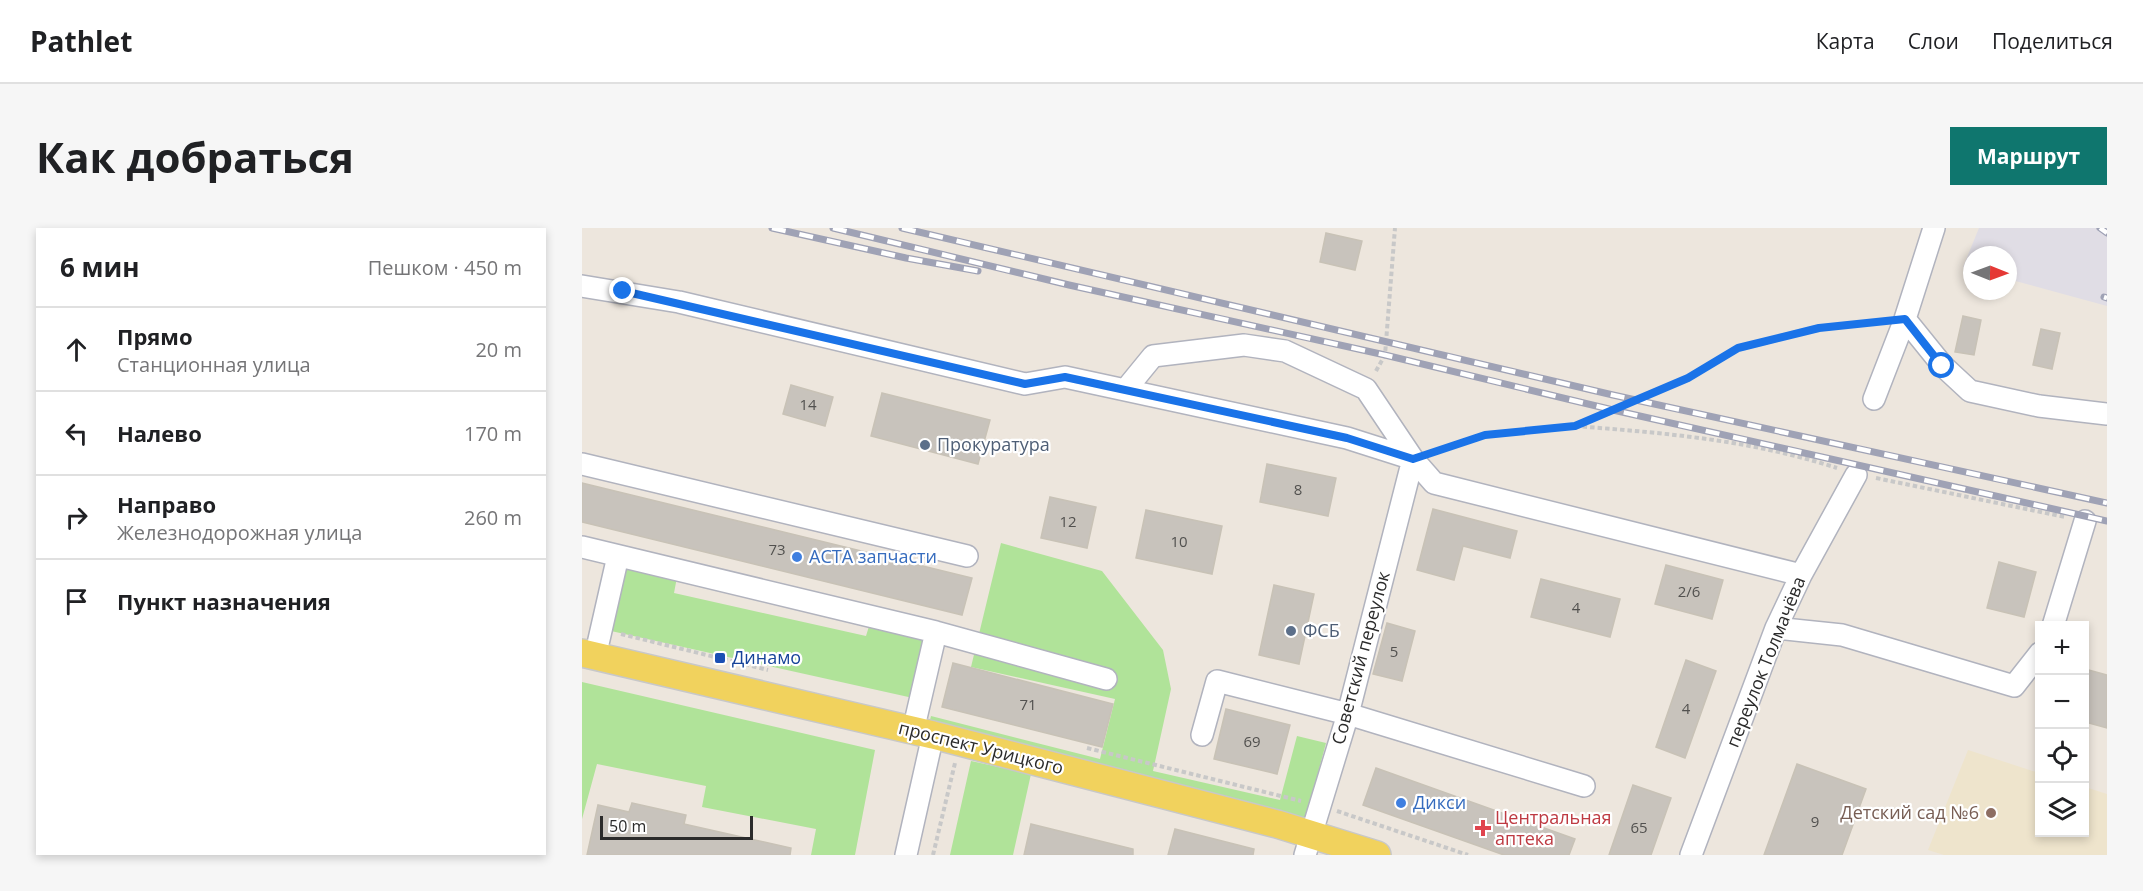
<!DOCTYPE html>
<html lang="ru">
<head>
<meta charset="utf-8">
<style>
  body { margin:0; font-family:"Open Sans",sans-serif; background:#f6f6f6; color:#202124 }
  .controls { position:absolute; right:18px; bottom:18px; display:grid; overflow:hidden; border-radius:0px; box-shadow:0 3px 9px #0003 }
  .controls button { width:54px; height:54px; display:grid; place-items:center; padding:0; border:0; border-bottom:2px solid #e0e0e0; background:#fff; color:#202124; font:30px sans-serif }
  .compass { position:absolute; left:1381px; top:18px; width:54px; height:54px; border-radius:50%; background:#fff; box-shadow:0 3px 9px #0003; rotate:91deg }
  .scale { position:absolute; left:18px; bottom:15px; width:153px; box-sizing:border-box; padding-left:6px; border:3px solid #2b2b2b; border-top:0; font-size:16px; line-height:21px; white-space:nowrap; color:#2b2b2b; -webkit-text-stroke:4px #fff; paint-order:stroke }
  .stop { position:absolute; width:18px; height:18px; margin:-14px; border:4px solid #1a73e8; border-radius:50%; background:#fff }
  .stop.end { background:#1a73e8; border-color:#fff; box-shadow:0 2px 6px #0008 }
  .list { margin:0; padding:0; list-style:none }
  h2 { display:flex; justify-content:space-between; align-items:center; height:78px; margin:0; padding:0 24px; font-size:26px }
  h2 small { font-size:20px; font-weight:400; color:#757577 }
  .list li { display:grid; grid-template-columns:39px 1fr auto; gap:18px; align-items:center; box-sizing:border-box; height:84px; padding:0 24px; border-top:2px solid #e0e0e0 }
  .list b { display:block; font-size:22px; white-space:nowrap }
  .list p { margin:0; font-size:20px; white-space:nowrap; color:#757577 }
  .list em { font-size:20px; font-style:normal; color:#757577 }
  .icon { flex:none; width:33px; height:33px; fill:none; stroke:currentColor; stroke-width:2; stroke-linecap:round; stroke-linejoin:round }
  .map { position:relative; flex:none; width:1525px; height:627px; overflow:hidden; border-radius:0px }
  header { display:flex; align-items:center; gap:36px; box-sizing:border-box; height:84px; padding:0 30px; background:#fff; border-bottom:2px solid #e0e0e0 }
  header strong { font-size:28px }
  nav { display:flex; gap:33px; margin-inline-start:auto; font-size:21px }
  .intro { display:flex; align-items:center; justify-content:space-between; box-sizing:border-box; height:144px; padding:0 36px }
  h1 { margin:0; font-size:42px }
  .button { padding:15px 27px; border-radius:0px; background:#0f766e; color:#fff; font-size:21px; font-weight:700 }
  main { display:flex; gap:36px; padding:0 36px }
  aside { flex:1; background:#fff; border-radius:0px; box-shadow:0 3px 9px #0003 }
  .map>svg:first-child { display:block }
  .industrial { fill:#e0dde5 }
  .education { fill:#eee4cc }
  .green { fill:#b0e399 }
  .building { fill:#c8c3bc; stroke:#c8c2b6; stroke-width:1.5 }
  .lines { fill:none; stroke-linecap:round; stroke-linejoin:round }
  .minor-casing { stroke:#b1b3be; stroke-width:24 }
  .major-casing { stroke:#c8c8c8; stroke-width:30 }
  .path { stroke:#c8c8c8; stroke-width:4; stroke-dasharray:4.5 3; stroke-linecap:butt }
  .minor { stroke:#fff; stroke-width:21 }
  .major { stroke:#f1d25d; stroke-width:27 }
  .rail-casing { stroke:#9fa2b5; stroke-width:7 }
  .rail { stroke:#fff; stroke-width:4.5; stroke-dasharray:14; stroke-linecap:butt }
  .route { stroke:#1a73e8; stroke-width:8 }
  .service-dot { fill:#5c6f8a; stroke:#fff; stroke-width:2 }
  .shop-dot { fill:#3f7fe0; stroke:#fff; stroke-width:2 }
  .transit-dot { fill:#1a4fb4; stroke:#fff; stroke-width:2 }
  .education-dot { fill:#8d6e63; stroke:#fff; stroke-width:2 }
  .health-dot { fill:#e0444e; stroke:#fff; stroke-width:2 }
  .labels { text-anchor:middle; stroke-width:4.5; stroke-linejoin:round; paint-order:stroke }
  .number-label { font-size:15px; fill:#52514f }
  .service-label { font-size:18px; fill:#4e5e75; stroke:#fff; text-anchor:start }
  .shop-label { font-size:18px; fill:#366cbe; stroke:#fff; text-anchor:start }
  .transit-label { font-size:18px; fill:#164399; stroke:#fff; text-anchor:start }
  .street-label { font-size:18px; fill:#2b2b2b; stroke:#fff }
  .education-label { font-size:18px; fill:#785e54; stroke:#fff; text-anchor:end }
  .health-label { font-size:18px; fill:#be3a42; stroke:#fff; text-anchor:start }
</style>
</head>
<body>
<header>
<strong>Pathlet</strong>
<nav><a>Карта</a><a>Слои</a><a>Поделиться</a></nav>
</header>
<div class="intro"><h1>Как добраться</h1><a class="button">Маршрут</a></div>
<main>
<aside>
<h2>6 мин<small>Пешком · 450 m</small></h2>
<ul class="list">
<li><svg class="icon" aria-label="ahead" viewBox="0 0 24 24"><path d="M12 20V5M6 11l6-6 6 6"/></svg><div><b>Прямо</b><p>Станционная улица</p></div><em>20 m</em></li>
<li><svg class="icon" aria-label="left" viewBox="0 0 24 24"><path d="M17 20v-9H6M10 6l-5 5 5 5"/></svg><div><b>Налево</b></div><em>170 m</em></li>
<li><svg class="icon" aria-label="right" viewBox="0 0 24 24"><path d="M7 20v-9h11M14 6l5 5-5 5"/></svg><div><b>Направо</b><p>Железнодорожная улица</p></div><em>260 m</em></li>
<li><svg class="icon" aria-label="arrive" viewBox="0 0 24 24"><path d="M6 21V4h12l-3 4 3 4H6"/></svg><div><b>Пункт назначения</b></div></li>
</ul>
</aside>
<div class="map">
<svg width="1525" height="627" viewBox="0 0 1525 627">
  <rect width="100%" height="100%" fill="#ede6dd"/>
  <path class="industrial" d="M1397,0H1525V78L1426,51V27H1390V42L1381,39Z"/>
  <path class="education" d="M1386,522L1457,545L1458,604H1502L1503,559L1525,566V627H1362L1346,622Z"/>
  <path class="green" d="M419,315L520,343L581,422L589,461L571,543L698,572L715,508L744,515L721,601L344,508L349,488L518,531L533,471L389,439Z
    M45,333L96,344L92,365L284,408L288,395L345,408L331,470L29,403Z
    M0,454L293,522L273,627H229L234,601L120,579L124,558L15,536L0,591Z
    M389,533L449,546L431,627H368Z"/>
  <path class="building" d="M744,5L780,13L773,42L738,34Z
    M1381,88L1399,92L1392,127L1373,124Z
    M1459,101L1478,105L1470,141L1451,137Z
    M209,157L251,169L243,198L201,186Z
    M300,165L408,192L396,236L289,208Z
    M685,236L754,250L746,288L678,274Z
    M0,255L390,350L380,387L0,294Z
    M468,269L514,279L505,320L459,310Z
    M851,281L935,303L928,330L881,318L872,352L835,342Z
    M564,282L640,298L630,346L554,330Z
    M1417,334L1454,344L1442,389L1405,380Z
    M1084,337L1141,352L1130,391L1073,376Z
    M959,351L1038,371L1028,409L949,389Z
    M692,357L732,366L717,436L677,427Z
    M805,395L833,403L820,453L791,446Z
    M1104,432L1134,443L1103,530L1074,519Z
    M371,435L531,476L520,519L360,479Z
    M1503,441L1525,447V500L1503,494Z
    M644,481L708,497L695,546L632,531Z
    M1215,536L1284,561L1260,627H1182Z
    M794,540L993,611L987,627H922L781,577Z
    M1051,557L1089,570L1069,627H1027Z
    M50,575L104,587L102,596L209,620L208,627H5L16,577L47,584Z
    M449,596L551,621V627H442Z
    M593,601L672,621L671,627H586Z"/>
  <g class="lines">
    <defs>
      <path id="minor" d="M0,58L97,74L443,156L483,149L765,210L831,231
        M1323,91L1361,138L1388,163L1457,178L1525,186
        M544,161L571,128L662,117L703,123L784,161L831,231L852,255L1219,347
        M1292,171L1323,91L1352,0
        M0,236L385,328
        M0,319L354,404L524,451
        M1471,398L1503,293
        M1194,400L1260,407L1432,458L1458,425
        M13,429L36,328
        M331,503L354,404
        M620,507L635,453L766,486L1002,558
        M324,627L351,507
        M723,627L766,486L831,231
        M1109,627L1194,400L1219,347L1274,247"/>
      <path id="major" d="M0,425L351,507L695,596L795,627"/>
    </defs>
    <use href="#minor" class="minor-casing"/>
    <use href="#major" class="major-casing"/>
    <path class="path" d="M794,143L803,127L813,0
      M993,198C1083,205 1169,212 1255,240
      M851,224L903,207L993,198L1106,150L1156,120L1237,100L1303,93
      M1294,250L1483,289
      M39,406L186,442
      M505,520L719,573
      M755,583L886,627
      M351,627L373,535"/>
    <use href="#minor" class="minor"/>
    <use href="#major" class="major"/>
    <defs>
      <path id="rail" d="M190,0L324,30L396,43
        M251,0L487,57L803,127L1031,182L1525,293
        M320,0L1031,167L1525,275
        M1518,0L1525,5
        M1522,69L1525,70"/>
    </defs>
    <use href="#rail" class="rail-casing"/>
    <use href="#rail" class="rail"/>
  </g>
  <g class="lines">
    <path class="route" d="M41,63L443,156L483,149L765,210L831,231L903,207L993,198L1106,150L1156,120L1237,100L1323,91L1360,138"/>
  </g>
  <g class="service-dot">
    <circle cx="343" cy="217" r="6"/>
    <circle cx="709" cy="403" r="6"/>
  </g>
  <g class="shop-dot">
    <circle cx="215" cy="329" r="6"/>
    <circle cx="819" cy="575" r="6"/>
  </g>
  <rect class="transit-dot" x="132" y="424" width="12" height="12" rx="3"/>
  <circle class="education-dot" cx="1409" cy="585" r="6"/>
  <path class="health-dot" d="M898 591h6v6h6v6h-6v6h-6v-6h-6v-6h6z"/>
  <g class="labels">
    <g class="number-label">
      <text x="226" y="182">14</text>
      <text x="716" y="267">8</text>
      <text x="486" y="299">12</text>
      <text x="597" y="319">10</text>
      <text x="195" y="327">73</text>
      <text x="1107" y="369">2/6</text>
      <text x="994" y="385">4</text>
      <text x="812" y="429">5</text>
      <text x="446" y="482">71</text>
      <text x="1104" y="486">4</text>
      <text x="670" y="519">69</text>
      <text x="1233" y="599">9</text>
      <text x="1057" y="605">65</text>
    </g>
    <g class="service-label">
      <text x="355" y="223">Прокуратура</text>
      <text x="721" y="409">ФСБ</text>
    </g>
    <g class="shop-label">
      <text x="227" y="335">АСТА запчасти</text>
      <text x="831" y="581">Дикси</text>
    </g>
    <g class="transit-label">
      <text x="150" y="436">Динамо</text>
    </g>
    <g class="street-label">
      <text transform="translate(779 430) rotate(-75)" y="6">Советский переулок</text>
      <text transform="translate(1184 434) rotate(-68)" y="6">переулок Толмачёва</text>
      <text transform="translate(399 520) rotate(14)" y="6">проспект Урицкого</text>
    </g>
    <g class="education-label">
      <text x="1397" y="591">Детский сад №6</text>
    </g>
    <g class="health-label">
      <text x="913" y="596">Центральная<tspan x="913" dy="21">аптека</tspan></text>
    </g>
  </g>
</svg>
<div class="controls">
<button>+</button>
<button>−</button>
<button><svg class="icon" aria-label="locate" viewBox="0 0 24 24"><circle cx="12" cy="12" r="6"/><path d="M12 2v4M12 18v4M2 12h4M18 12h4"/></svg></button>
<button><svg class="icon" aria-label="layers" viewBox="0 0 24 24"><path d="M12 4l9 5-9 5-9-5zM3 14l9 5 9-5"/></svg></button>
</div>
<svg class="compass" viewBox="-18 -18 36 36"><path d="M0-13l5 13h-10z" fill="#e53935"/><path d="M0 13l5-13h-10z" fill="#757577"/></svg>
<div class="scale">50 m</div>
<div class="stop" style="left:1360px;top:138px"></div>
<div class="stop end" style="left:41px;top:63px"></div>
</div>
</main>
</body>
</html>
